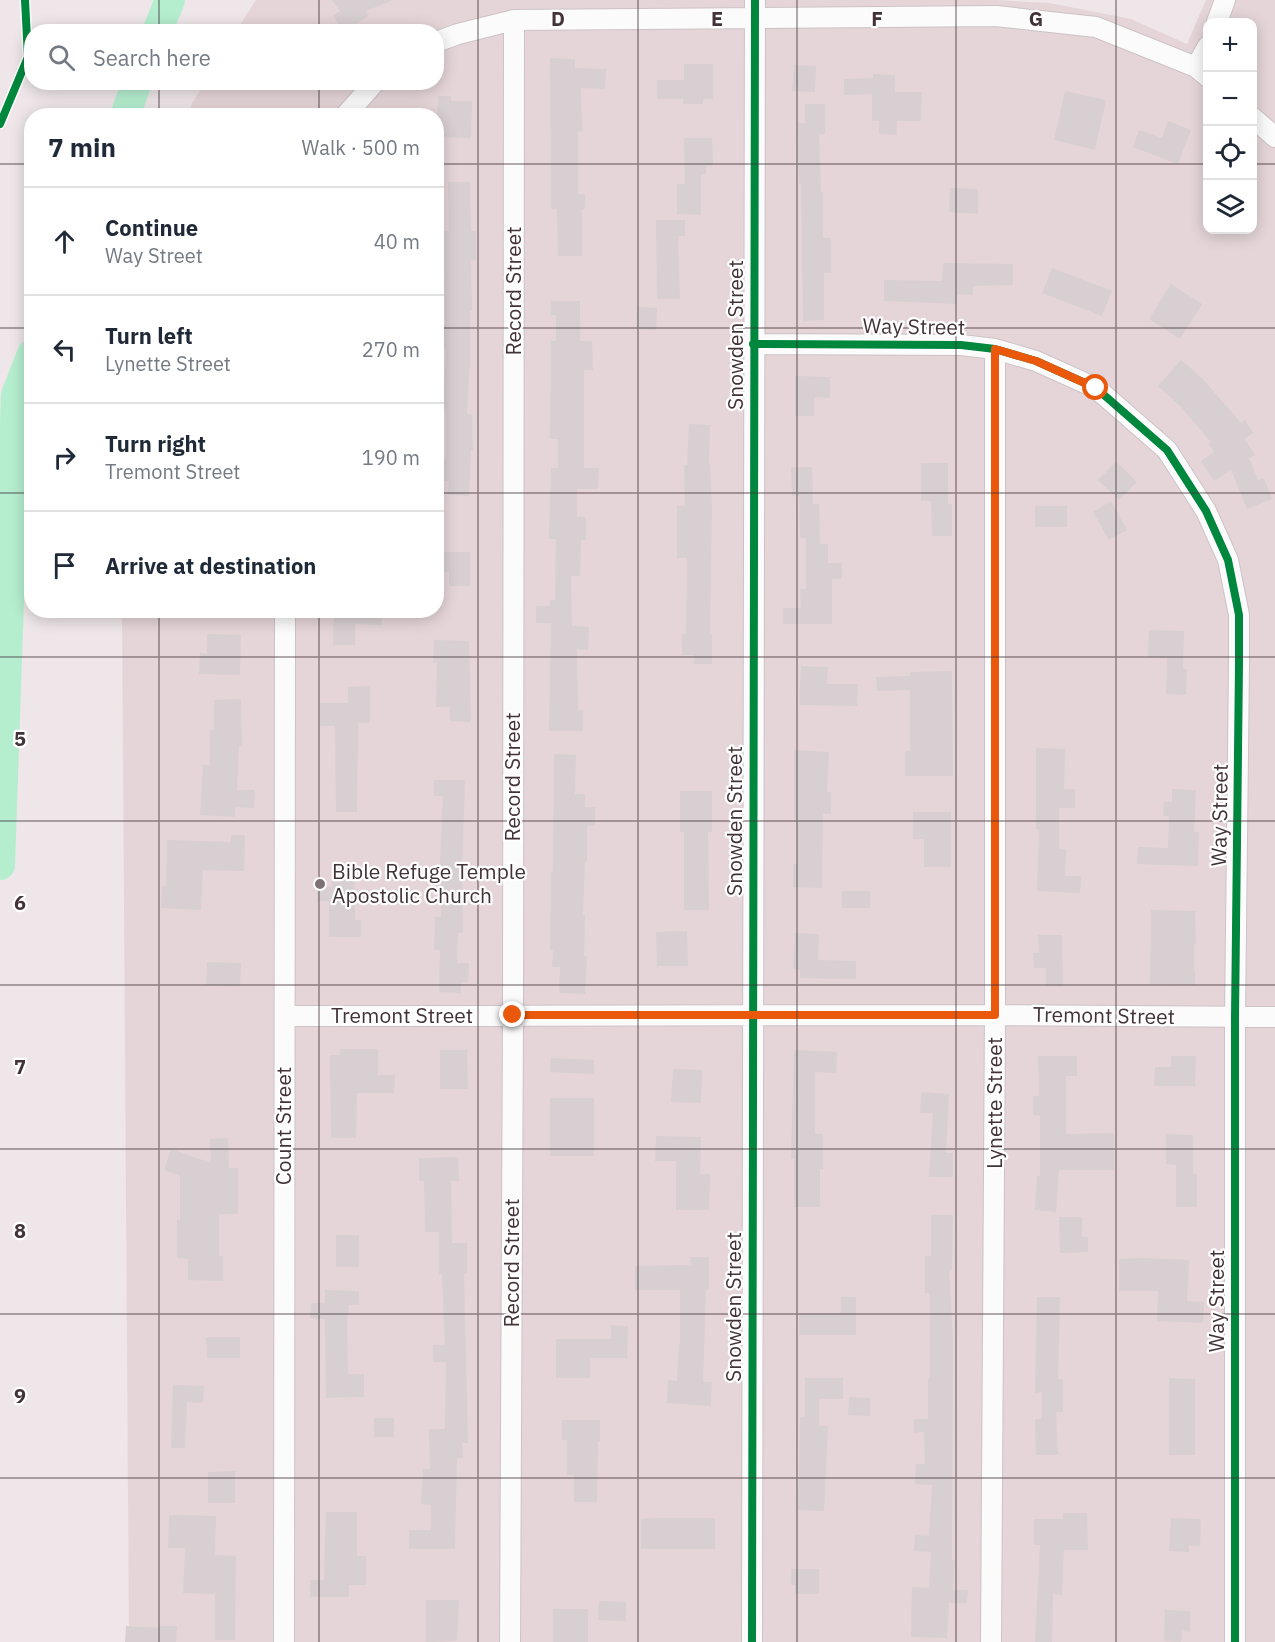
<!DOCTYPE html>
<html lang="en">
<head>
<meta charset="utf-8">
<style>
  body { margin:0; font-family:"IBM Plex Sans",sans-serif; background:#f6f6f7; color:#1f2937 }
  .controls { position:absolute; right:18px; top:18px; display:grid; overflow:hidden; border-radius:12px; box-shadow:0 3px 15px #0003 }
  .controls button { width:54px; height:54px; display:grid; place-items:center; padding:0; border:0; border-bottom:2px solid #e0e1e3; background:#fff; color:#1f2937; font:30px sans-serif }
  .stop { position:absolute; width:18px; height:18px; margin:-14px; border:4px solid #ea580c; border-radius:50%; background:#fff }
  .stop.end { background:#ea580c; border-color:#fff; box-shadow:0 2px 6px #0008 }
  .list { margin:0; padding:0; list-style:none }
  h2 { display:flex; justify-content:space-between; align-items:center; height:78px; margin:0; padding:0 24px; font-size:26px }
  h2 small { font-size:20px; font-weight:400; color:#747a83 }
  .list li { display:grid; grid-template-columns:39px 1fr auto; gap:18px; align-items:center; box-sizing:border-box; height:108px; padding:0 24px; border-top:2px solid #e0e1e3 }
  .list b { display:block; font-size:22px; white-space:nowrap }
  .list p { margin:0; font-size:20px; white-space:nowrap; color:#747a83 }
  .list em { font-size:20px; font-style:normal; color:#747a83 }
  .icon { flex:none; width:33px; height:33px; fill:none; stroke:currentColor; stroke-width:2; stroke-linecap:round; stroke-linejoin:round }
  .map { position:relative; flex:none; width:1275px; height:1642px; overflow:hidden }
  .search { position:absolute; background:#fff; box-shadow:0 3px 15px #0003; left:24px; top:24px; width:420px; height:66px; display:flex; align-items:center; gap:15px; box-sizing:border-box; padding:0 21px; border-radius:24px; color:#747a83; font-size:22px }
  .panel { position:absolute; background:#fff; box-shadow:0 3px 15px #0003; left:24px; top:108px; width:420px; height:510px; border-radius:24px }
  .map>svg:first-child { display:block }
  .residential { fill:#e5d5d9; fill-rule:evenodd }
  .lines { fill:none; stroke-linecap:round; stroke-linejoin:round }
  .river { stroke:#b5eecf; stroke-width:30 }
  .building { fill:#d7cfd1 }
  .minor-casing { stroke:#ccc3c6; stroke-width:22 }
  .minor { stroke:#fcfbfc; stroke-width:20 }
  .cycleway-casing { stroke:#fff; stroke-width:11 }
  .cycleway { stroke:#00873e; stroke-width:8 }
  .route { stroke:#ea580c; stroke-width:8 }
  .grid { fill:none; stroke:#433338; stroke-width:1.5; stroke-opacity:0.55 }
  .poi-dot { fill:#7f7276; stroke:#fff; stroke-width:2 }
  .labels { text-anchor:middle; stroke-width:4.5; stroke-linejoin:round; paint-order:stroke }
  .street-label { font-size:21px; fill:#433338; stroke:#fff }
  .poi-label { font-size:21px; fill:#433338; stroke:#fff; text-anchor:start }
  .grid-label { font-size:20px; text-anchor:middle; font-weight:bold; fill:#433338; stroke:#fff; stroke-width:4.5; stroke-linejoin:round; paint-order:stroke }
</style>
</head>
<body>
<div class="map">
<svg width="1275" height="1642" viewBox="0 0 1275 1642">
  <rect width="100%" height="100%" fill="#eee6e8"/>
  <path class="residential" d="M256,0H996L1049,3L1131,19L1187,44L1206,0H1275V1642H129L122,611L436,610V116L189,115L192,103L205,83L436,82V32L236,31ZM1208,22H1252V230H1208Z"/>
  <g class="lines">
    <path class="river" d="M157,32L170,0
      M125,116L137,82
      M0,865L16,395L32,354"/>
  </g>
  <path class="building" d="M332,0H391V1L366,11L369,15L344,32L333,16L340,11Z
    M550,58L575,59V68L606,69L605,89L581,88L582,131L578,132V194H585V209H582V256H558L557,209H551Z
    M684,64H713V99H703V104H683V99H657V80H684Z
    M794,65L816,66L815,92L792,91Z
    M873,74L895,75V92H922L921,121H897V135L879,134V121H872V94L844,95V79L873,78Z
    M1065,91L1106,100L1095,150L1054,140Z
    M438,96H451V101H472L471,138L436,137Z
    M805,104H825V134H819L821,192H823V238H831V273H824V320L803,321L801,184H799L797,123H805Z
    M1168,121L1191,130L1178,164L1133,147L1139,130L1162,138Z
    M684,138H712L713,165L706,166V174H701V215L677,214V184H685Z
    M448,182H470L471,231H476V260H471L472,311H470V359L467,414H472L473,450H471L469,496L448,495L449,481H436L437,458L446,459V409L436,408V391H444L446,349H438V325H445L444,260H436V231H449Z
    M950,188L978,189V214L949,212Z
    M656,220H685V236H678L680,299H657Z
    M943,263L1013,264V285L973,286V295L957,294V304L884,301V280L942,281Z
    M1052,268L1112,291L1102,316L1042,293Z
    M1171,284L1202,304L1180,339L1149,319Z
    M551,301H580V341H592L593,370H584V468H599L598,489H577V517H586V540H581L580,576H571L572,626L589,627L588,650L577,649L578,710H583V731H549L551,623H536V606H550V600H555L556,539H549L551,468H558V439H550L551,341H556V315H551Z
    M637,307L657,308L656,330L636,329Z
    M1181,360L1202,378L1241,423L1245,420L1253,433L1244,439L1255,455L1249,458L1258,480L1264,478L1272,499L1247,509L1231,470L1214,481L1201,461L1214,452L1209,444L1211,442L1180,406L1158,386Z
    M795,376L830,377V398L814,397V416H795Z
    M689,424L710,425L709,464H710L712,506L710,634H712V664H694V655H682V634H686L687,558H677V506H685L684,465H687Z
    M1116,462L1137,482L1119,500L1098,480Z
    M921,463H948V504H952V536H932L931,501H921Z
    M791,467H812L813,504H819L820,544H828V563H842V579H832V624H783V608H801L800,589H806V538H800L799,496H792Z
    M1111,501L1127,530L1109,540L1093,512Z
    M1035,506H1067V527H1035Z
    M437,552H470V586H449V572H437Z
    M334,610H382V625L355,624V645H333Z
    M1149,630L1184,631L1183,669H1187L1186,695L1166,694L1167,658L1148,657Z
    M207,634L241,635L240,675L199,674L200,653L207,654Z
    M434,640L469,641L471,722L450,721V707H436L437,663H433Z
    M801,666L828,667L827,684H858L857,706L799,705Z
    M952,671L953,776H905V751H910V690L877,691L876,677L910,676V672Z
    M370,686V723H358L357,812H336L335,726H320V703H348V687Z
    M241,699L242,746H239L237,790H255L254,808L235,807V817L200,815L203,765H210V730H214V700Z
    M1036,748L1065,749L1064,789H1075V808H1059V849H1066L1065,876H1081L1080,893L1037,891L1039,829H1036Z
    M794,750L829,752L827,792H831V814H823L822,888L793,887V864H797V822H794Z
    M554,754L576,755L575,794H585V807H595V826H587V862H585L583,914L585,915L584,956H587L585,994L559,993L560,967H552L553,950H550L551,871H553Z
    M434,780H465L462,873L463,933H458L457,963H469L468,982H461V993L439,992L440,950H434L435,917H441L440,861L443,796H434Z
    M1172,789L1196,790L1194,832H1199L1198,866L1137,864L1138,847L1168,848L1169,816H1163L1164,802H1172Z
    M680,791H712V832H708L709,910H684V832H680Z
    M913,812H951V867H924V839H913Z
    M231,835H245L244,871L203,870L201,910L161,908L162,886H166L167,840L231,842Z
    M332,865H354L355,920H361V937H329V901H317V887H332Z
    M842,891H870V908H842Z
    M1151,910L1195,911L1196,944H1194V971L1195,972V985L1150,984Z
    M687,931L688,966H657L656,932Z
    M795,933L819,934L818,960L856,961V979L800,978V970L793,969Z
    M1038,935H1062L1063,986H1046V968H1034L1033,953H1039Z
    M207,962L241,963L240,986L206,985Z
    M340,1049H378V1075H395L394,1093H357L356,1138H331L330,1055H340Z
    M440,1050H467L468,1089H440Z
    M794,1050L837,1052L836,1073L815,1072V1134H823V1169H820V1207H794V1159H791Z
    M1038,1056H1077V1076H1066V1134L1114,1133V1170H1059L1056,1212L1035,1210L1037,1176H1040V1116L1033,1115V1096H1039Z
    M1171,1056H1196L1195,1086H1154L1155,1067H1171Z
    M551,1058L594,1060V1074L550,1072Z
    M673,1069L702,1070L701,1103L671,1102Z
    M921,1092L949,1094L946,1153H953V1177H929L933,1113H920Z
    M550,1098H594V1156H550Z
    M1166,1134L1193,1135V1174H1197V1207H1176V1165L1166,1164Z
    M656,1136L701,1137L700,1174H710L709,1210H676V1161H655Z
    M228,1138L229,1168H238V1214H219V1256H223V1281L188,1280V1259L177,1258V1220H180V1176L164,1170L171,1149L211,1163L210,1139Z
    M458,1157L459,1181H451L452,1243H467V1274H464L468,1443H462L463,1458H457L455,1549H409V1530H431V1505L421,1504L423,1469H430L429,1429H445L446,1362H433V1345H445L442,1274H439V1232H425L424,1181H419V1158Z
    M931,1215H953L952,1270L949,1269L953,1338L952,1560H955L953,1590H968L967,1603H949L947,1638L911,1637L912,1587L929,1588L931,1552L914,1551L915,1535L929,1536L932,1485L915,1484L916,1464H925L924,1432L914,1433V1419H928V1379H930V1293H925V1256H931Z
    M1059,1217H1082V1237H1088V1252L1060,1253Z
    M336,1235H359V1267H336Z
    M690,1257H709V1290H706L703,1382H712L711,1406L667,1403L668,1380L677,1381L679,1343H680V1290H635V1266L691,1265Z
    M1142,1258L1189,1260L1187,1301L1204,1302L1203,1323L1157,1321L1158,1291H1119V1259Z
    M325,1290L359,1291V1305H349L347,1320L348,1374H364V1397L326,1398L325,1319L310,1318L311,1303H325Z
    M841,1297H856V1335H799V1313H841Z
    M1037,1297H1060L1058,1379H1063V1412H1056L1058,1455H1036L1035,1419H1042V1392L1035,1393Z
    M611,1325L628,1326L627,1358H590V1378H556V1339H611Z
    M206,1337H240V1358H207Z
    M805,1378H843V1399H819V1426H828L824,1511L798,1510L800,1417H805Z
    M1169,1378L1195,1379V1455H1169Z
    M173,1385L204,1386L203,1403L187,1402L185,1448H171Z
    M849,1397L870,1398V1416L848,1415Z
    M374,1418H394V1437H374Z
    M562,1420H600V1441H598L597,1502H574V1475H567V1440H562Z
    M235,1471V1503H208V1472Z
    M326,1512H357V1556H366V1585H349V1597H310V1580H324Z
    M1063,1513H1087L1088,1550H1064L1062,1595L1053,1594L1052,1642H1035L1040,1545H1034V1519H1063Z
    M169,1515L216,1516L215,1555L236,1556L235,1640H215V1594L183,1593L185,1548H168Z
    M658,1518H715V1549H641V1519Z
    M1171,1518L1201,1519L1200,1546L1189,1545V1552L1169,1551Z
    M791,1569H819V1594H795V1585H791Z
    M426,1600H459L457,1641L426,1642Z
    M599,1601L626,1602V1621L598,1620Z
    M553,1609H588V1642H553Z
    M1165,1610L1190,1611V1632L1182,1631L1181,1642L1164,1641Z
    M126,1626L159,1628V1626H177L176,1642H125Z"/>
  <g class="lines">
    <defs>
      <path id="minor" d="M1217,22L1225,0
        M436,42L458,34L514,20L996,16L1096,27L1196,67L1208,77
        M1196,67L1208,46
        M345,116L375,82
        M1252,117L1275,137
        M753,344L961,345L995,349L1036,361L1096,388L1167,450L1206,511L1228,560L1239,615V664L1235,1017V1642
        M285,1016L995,1015L1275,1017
        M284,1642L285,610
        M510,1642L513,1015L514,20
        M752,1642L755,0
        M991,1642L995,1015V349"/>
    </defs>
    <use href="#minor" class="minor-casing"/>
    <use href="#minor" class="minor"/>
    <defs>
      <path id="cycleway" d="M0,124L28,57L25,0
        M753,344L961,345L995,349L1036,361L1096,388L1167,450L1206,511L1228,560L1239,615V664L1235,1017V1642
        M752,1642L755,0"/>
    </defs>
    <use href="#cycleway" class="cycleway-casing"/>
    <use href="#cycleway" class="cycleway"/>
  </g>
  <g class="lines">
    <path class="route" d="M513,1015H995V349L1036,361L1096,388"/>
  </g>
  <path class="grid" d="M159,0V32M319,0V32M478,0V1642M638,0V1642M797,0V1642M956,0V1642M1116,0V1642M159,82V116M319,82V116M0,164H32M436,164H1208M1252,164H1275M0,328H32M436,328H1275M0,493H32M436,493H1275M159,610V1642M319,610V1642M0,657H1275M0,821H1275M0,985H1275M0,1149H1275M0,1314H1275M0,1478H1275"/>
  <circle class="poi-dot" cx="320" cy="884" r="6"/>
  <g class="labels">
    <g class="street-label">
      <text transform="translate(514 291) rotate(-90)" y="7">Record Street</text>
      <text transform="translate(914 327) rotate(1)" y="7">Way Street</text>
      <text transform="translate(736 335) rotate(-90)" y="7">Snowden Street</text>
      <text transform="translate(513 777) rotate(-90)" y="7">Record Street</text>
      <text transform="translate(1220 815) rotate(-89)" y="7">Way Street</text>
      <text transform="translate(735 821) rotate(-90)" y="7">Snowden Street</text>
      <text x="402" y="1023">Tremont Street</text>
      <text transform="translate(1104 1016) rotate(1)" y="7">Tremont Street</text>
      <text transform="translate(995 1103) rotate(-90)" y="7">Lynette Street</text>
      <text transform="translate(284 1126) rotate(-90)" y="7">Count Street</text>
      <text transform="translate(512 1263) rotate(-90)" y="7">Record Street</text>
      <text transform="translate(1217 1301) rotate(-90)" y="7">Way Street</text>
      <text transform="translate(734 1307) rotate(-90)" y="7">Snowden Street</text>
    </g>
    <g class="poi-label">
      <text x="332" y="879">Bible Refuge Temple<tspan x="332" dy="24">Apostolic Church</tspan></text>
    </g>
  </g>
  <g class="grid-label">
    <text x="558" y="26">D</text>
    <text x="717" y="26">E</text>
    <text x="877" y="26">F</text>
    <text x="1036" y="26">G</text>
    <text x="20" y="746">5</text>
    <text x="20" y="910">6</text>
    <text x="20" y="1074">7</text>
    <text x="20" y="1238">8</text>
    <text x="20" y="1403">9</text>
  </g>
</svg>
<div class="controls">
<button>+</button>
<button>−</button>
<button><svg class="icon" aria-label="locate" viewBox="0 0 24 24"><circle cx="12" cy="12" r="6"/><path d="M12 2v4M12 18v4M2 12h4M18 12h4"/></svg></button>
<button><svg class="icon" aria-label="layers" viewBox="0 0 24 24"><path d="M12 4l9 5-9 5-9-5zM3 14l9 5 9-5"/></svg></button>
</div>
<div class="stop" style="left:1096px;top:388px"></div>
<div class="stop end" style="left:513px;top:1015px"></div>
<div class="search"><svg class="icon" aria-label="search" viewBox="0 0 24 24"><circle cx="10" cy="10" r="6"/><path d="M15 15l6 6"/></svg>Search here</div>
<section class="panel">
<h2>7 min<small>Walk · 500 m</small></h2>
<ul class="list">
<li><svg class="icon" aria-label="ahead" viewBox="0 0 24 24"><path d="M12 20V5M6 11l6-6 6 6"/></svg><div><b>Continue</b><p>Way Street</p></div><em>40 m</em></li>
<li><svg class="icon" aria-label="left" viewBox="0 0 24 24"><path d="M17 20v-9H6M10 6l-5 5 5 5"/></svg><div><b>Turn left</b><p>Lynette Street</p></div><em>270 m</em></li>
<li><svg class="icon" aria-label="right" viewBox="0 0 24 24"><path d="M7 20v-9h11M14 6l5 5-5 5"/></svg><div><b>Turn right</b><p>Tremont Street</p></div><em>190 m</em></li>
<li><svg class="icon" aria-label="arrive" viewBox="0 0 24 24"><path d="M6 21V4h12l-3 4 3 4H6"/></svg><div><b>Arrive at destination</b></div></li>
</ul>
</section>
</div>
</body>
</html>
